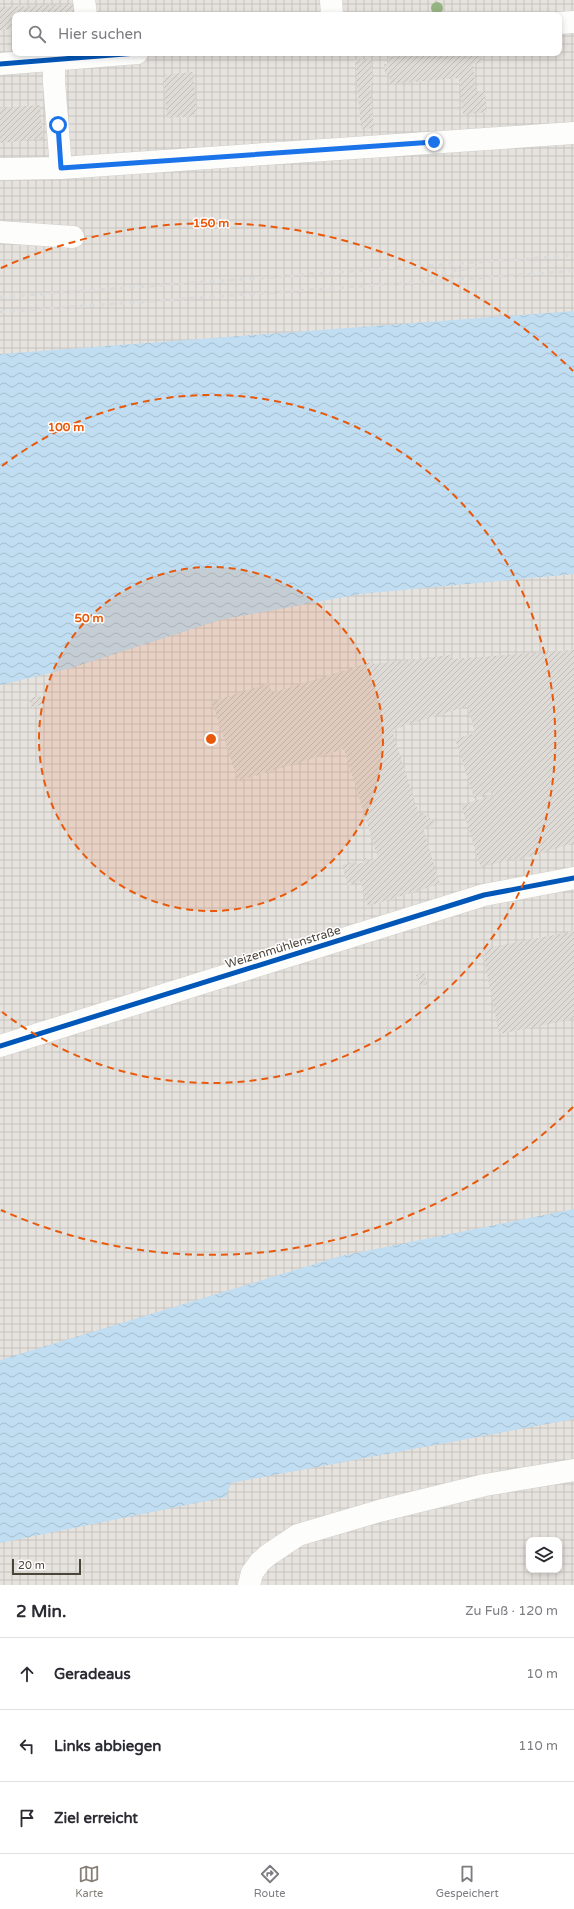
<!DOCTYPE html>
<html lang="de">
<head>
<meta charset="utf-8">
<style>
  body { margin:0; font-family:"Varela Round",sans-serif; background:#f7f7f7; color:#2b2b33 }
  .controls { position:absolute; right:12px; bottom:12px; display:grid; overflow:hidden; border-radius:8px; box-shadow:0 2px 6px #0003 }
  .controls button { width:36px; height:36px; display:grid; place-items:center; padding:0; border:0; border-bottom:1px solid #e1e1e2; background:#fff; color:#2b2b33; font:20px sans-serif }
  .scale { position:absolute; left:12px; bottom:10px; width:69px; box-sizing:border-box; padding-left:4px; border:2px solid #4b4439; border-top:0; font-size:11px; line-height:14px; white-space:nowrap; color:#4b4439; -webkit-text-stroke:3px #fff; paint-order:stroke }
  .stop { position:absolute; width:12px; height:12px; margin:-9px; border:3px solid #1a73e8; border-radius:50%; background:#fff }
  .stop.end { background:#1a73e8; border-color:#fff; box-shadow:0 1px 4px #0008 }
  .list { margin:0; padding:0; list-style:none }
  h2 { display:flex; justify-content:space-between; align-items:center; height:52px; margin:0; padding:0 16px; font-size:17px }
  h2 small { font-size:13px; font-weight:400; color:#7c7c81 }
  .list li { display:grid; grid-template-columns:26px 1fr auto; gap:12px; align-items:center; box-sizing:border-box; height:72px; padding:0 16px; border-top:1px solid #e1e1e2 }
  .list b { display:block; font-size:15px; white-space:nowrap }
  .list em { font-size:13px; font-style:normal; color:#7c7c81 }
  .icon { flex:none; width:22px; height:22px; fill:none; stroke:currentColor; stroke-width:2; stroke-linecap:round; stroke-linejoin:round }
  .map { position:relative; flex:none; width:574px; height:1585px; overflow:hidden }
  .search { position:absolute; background:#fff; box-shadow:0 2px 6px #0003; left:12px; right:12px; top:12px; height:44px; display:flex; align-items:center; gap:10px; box-sizing:border-box; padding:0 14px; border-radius:8px; color:#7c7c81; font-size:15px }
  .sheet { height:268px; background:#fff }
  nav { display:flex; justify-content:space-around; align-items:center; box-sizing:border-box; height:56px; border-top:1px solid #e1e1e2; background:#fff; font-size:11px; color:#7c7c81 }
  nav a { display:grid; justify-items:center; gap:2px }
  nav .on { color:#868178 }
  .map>svg:first-child { display:block }
  .industrial { fill:url(#industrial-grid); fill-rule:evenodd }
  .water { fill:url(#water-waves) }
  .building { fill:url(#building-hatch) }
  .lines { fill:none; stroke-linecap:round; stroke-linejoin:round }
  .minor-casing { stroke:#d2d0cb; stroke-width:23 }
  .minor { stroke:#fdfdfc; stroke-width:22 }
  .rail { stroke:#dbdbda; stroke-width:3; stroke-dasharray:5 5; stroke-linecap:butt }
  .cycleway-casing { stroke:#fff; stroke-width:8 }
  .cycleway { stroke:#0057b8; stroke-width:5 }
  .tree { fill:#96b382 }
  .route { stroke:#1a73e8; stroke-width:5 }
  .ring { fill:none; stroke:#e8590c; stroke-width:2; stroke-dasharray:7 5 }
  .labels { text-anchor:middle; stroke-width:3; stroke-linejoin:round; paint-order:stroke }
  .street-label { font-size:12px; fill:#4b4439; stroke:#fff }
  .centre { fill:#e8590c; stroke:#fff; stroke-width:2 }
  .ring-label { font-size:12px; text-anchor:middle; font-weight:bold; fill:#e8590c; stroke:#fff; stroke-width:3; stroke-linejoin:round; paint-order:stroke }
</style>
</head>
<body>
<div class="map">
<svg width="574" height="1585" viewBox="0 0 574 1585">
  <defs>
    <pattern id="industrial-grid" width="8" height="8" patternUnits="userSpaceOnUse"><rect width="8" height="8" fill="#e6e2de"/><path d="M0 4h8M4 0v8" fill="none" stroke="#c7c3bf"/></pattern>
    <pattern id="water-waves" width="16" height="10" patternUnits="userSpaceOnUse"><rect width="16" height="10" fill="#c0ddf1"/><path d="M0 5q4-4 8 0t8 0" fill="none" stroke="#a6bfcf"/></pattern>
    <pattern id="building-hatch" width="6" height="6" patternUnits="userSpaceOnUse"><rect width="6" height="6" fill="#dedbd6"/><path d="M-1 1l2-2M0 6l6-6M5 7l2-2" fill="none" stroke="#c0bdb8"/></pattern>
  </defs>
  <rect width="100%" height="100%" fill="#f4f2ee"/>
  <path class="industrial" d="M0,0H574V1585H0ZM15,15H559V53H15ZM529,1540H559V1570H529Z"/>
  <path class="water" d="M574,311V574L360,594L220,620L71,668L0,685V354Z
    M574,1209V1419L231,1483L226,1497L0,1543V1360L341,1256Z"/>
  <path class="building" d="M75,4V15H15V29L0,30V7Z
    M447,53H481L482,63L473,64L476,92L485,91L487,112L463,115L459,78L390,84L389,74H385L384,64H388V57Z
    M371,59L373,84H370L374,128L361,129L355,60Z
    M193,72L197,116L167,118L163,75Z
    M40,105L43,139L0,143V108Z
    M574,650V843L515,861L514,858L481,868L461,805L494,795L493,792L474,798L455,739L475,733L467,706L392,730L419,814L423,813L435,822L431,829L428,827L423,828L440,884L368,906L360,881L348,886L342,865L354,861L355,865L364,862L363,859L366,858L367,861L378,858L344,749L238,781L212,702L269,683L272,693L371,662L372,664L451,655L452,659Z
    M40,695L43,704L32,708L29,699Z
    M574,931V1019L499,1034L482,949Z
    M424,972L428,984L420,987L416,975Z"/>
  <g class="lines">
    <defs>
      <path id="minor" d="M84,0L86,15
        M331,0L332,15
        M559,23L574,22
        M54,60V82L61,168
        M0,64L137,53
        M0,169L61,168L574,133
        M0,232L73,237
        M0,1046L484,895L574,878
        M249,1585L252,1573L260,1562L268,1555L298,1535L379,1511L485,1485L574,1470"/>
    </defs>
    <use href="#minor" class="minor-casing"/>
    <use href="#minor" class="minor"/>
    <path class="rail" d="M514,260L574,255
      M422,277L481,266
      M0,297L519,259
      M0,312L574,271"/>
    <defs>
      <path id="cycleway" d="M0,64L137,53
        M0,1046L484,895L574,878"/>
    </defs>
    <use href="#cycleway" class="cycleway-casing"/>
    <use href="#cycleway" class="cycleway"/>
  </g>
  <circle class="tree" cx="437" cy="8" r="6"/>
  <g class="lines">
    <path class="route" d="M58,125L61,168L434,142"/>
  </g>
  <circle cx="211" cy="739" r="172" fill="#e8590c" fill-opacity=".12"/>
  <g class="ring">
    <circle cx="211" cy="739" r="172"/>
    <path d="M2 466A344 344 0 1 1 2 1012"/>
    <path d="M573 1107A516 516 0 0 1 1 1210M1 268A516 516 0 0 1 573 371"/>
  </g>
  <g class="labels">
    <g class="street-label">
      <text transform="translate(283 947) rotate(-17)" y="4">Weizenmühlenstraße</text>
    </g>
  </g>
  <circle cx="211" cy="739" r="6" class="centre"/>
  <g class="ring-label">
    <text x="211" y="227">150 m</text>
    <text x="66" y="431">100 m</text>
    <text x="89" y="622">50 m</text>
  </g>
</svg>
<div class="controls">
<button><svg class="icon" aria-label="layers" viewBox="0 0 24 24"><path d="M12 4l9 5-9 5-9-5zM3 14l9 5 9-5"/></svg></button>
</div>
<div class="scale">20 m</div>
<div class="stop" style="left:58px;top:125px"></div>
<div class="stop end" style="left:434px;top:142px"></div>
<div class="search"><svg class="icon" aria-label="search" viewBox="0 0 24 24"><circle cx="10" cy="10" r="6"/><path d="M15 15l6 6"/></svg>Hier suchen</div>
</div>
<section class="sheet">
<h2>2 Min.<small>Zu Fuß · 120 m</small></h2>
<ul class="list">
<li><svg class="icon" aria-label="ahead" viewBox="0 0 24 24"><path d="M12 20V5M6 11l6-6 6 6"/></svg><div><b>Geradeaus</b></div><em>10 m</em></li>
<li><svg class="icon" aria-label="left" viewBox="0 0 24 24"><path d="M17 20v-9H6M10 6l-5 5 5 5"/></svg><div><b>Links abbiegen</b></div><em>110 m</em></li>
<li><svg class="icon" aria-label="arrive" viewBox="0 0 24 24"><path d="M6 21V4h12l-3 4 3 4H6"/></svg><div><b>Ziel erreicht</b></div></li>
</ul>
</section>
<nav>
<a class="on"><svg class="icon" aria-label="map" viewBox="0 0 24 24"><path d="M3 6l6-2 6 2 6-2v14l-6 2-6-2-6 2zM9 4v14M15 6v14"/></svg>Karte</a>
<a><svg class="icon" aria-label="directions" viewBox="0 0 24 24"><path d="M12 3l9 9-9 9-9-9zM9 14v-3h6M13 9l2 2-2 2"/></svg>Route</a>
<a><svg class="icon" aria-label="saved" viewBox="0 0 24 24"><path d="M7 4h10v16l-5-4-5 4z"/></svg>Gespeichert</a>
</nav>
</body>
</html>
